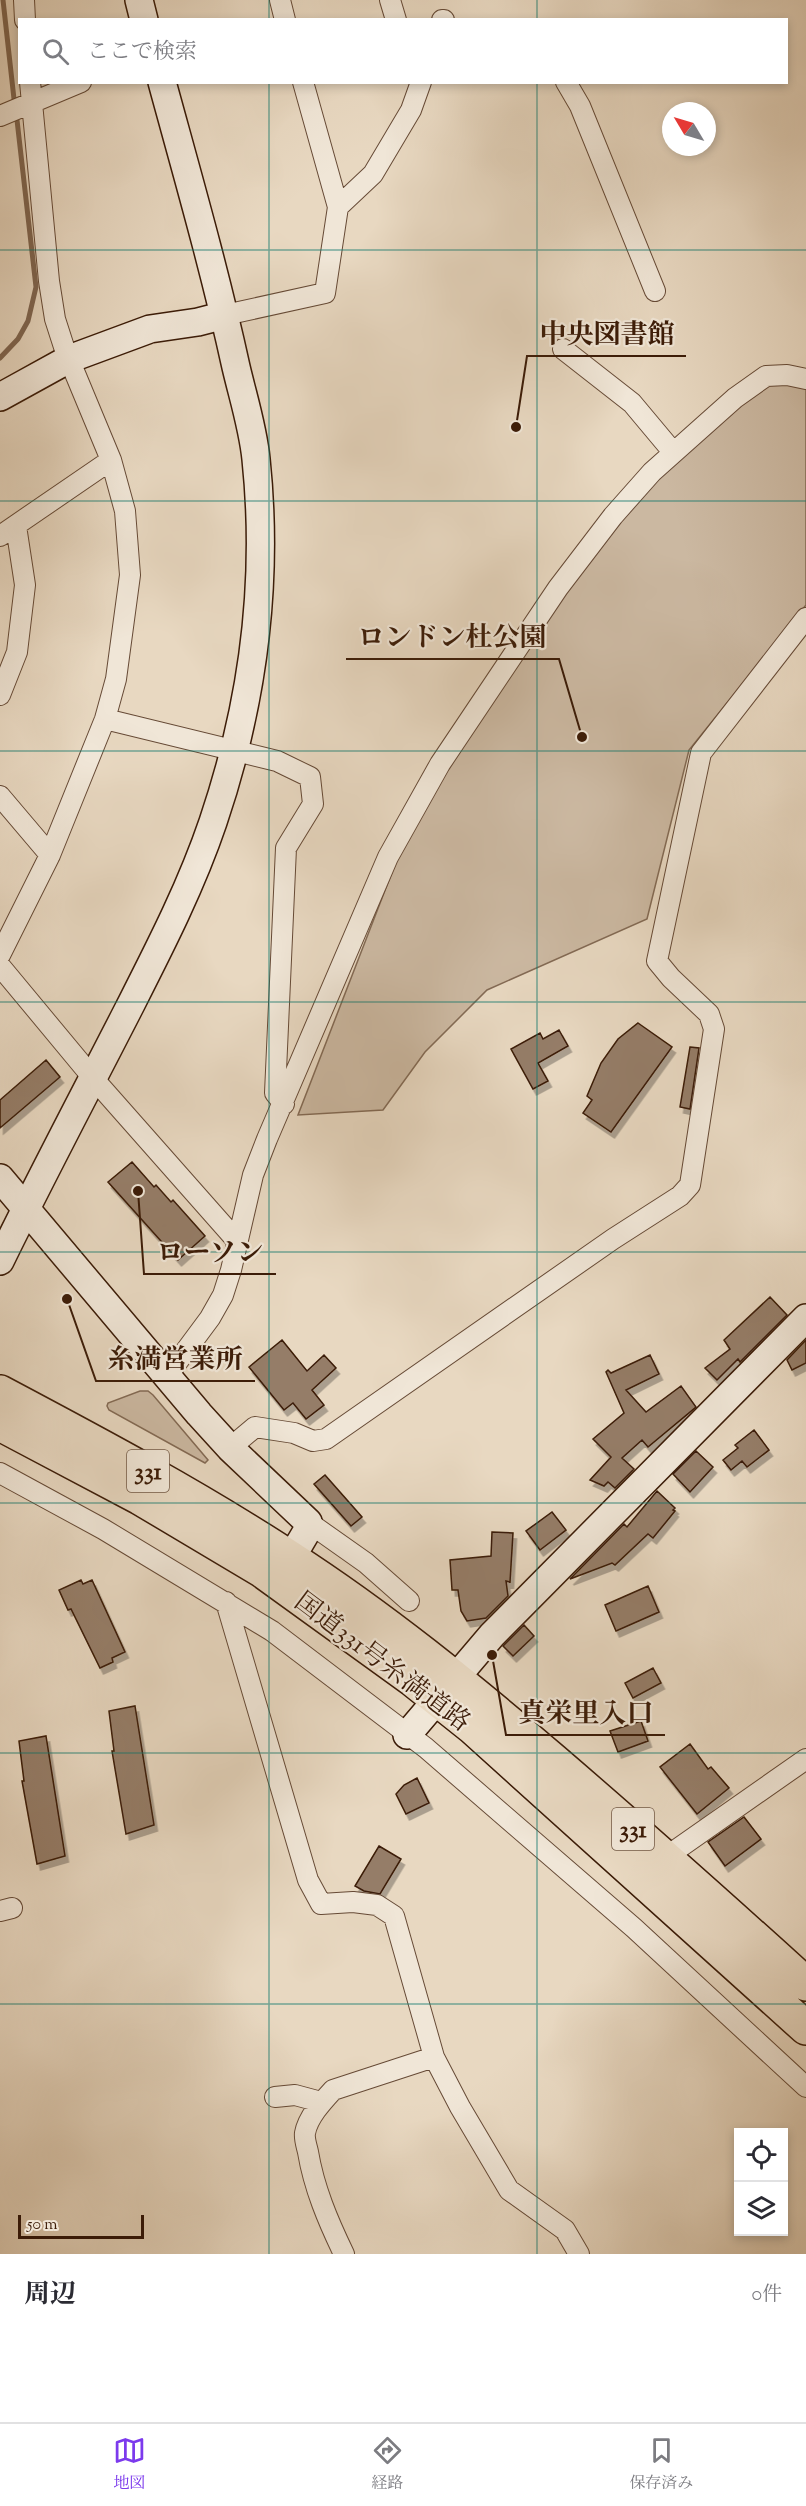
<!DOCTYPE html>
<html lang="ja">
<head>
<meta charset="utf-8">
<style>
  body { margin:0; font-family:"Sorts Mill Goudy","Noto Serif JP",serif; background:#f2f2f3; color:#2b2b33 }
  .controls { position:absolute; right:18px; bottom:18px; display:grid; overflow:hidden; border-radius:0px; box-shadow:0 3px 9px #0003 }
  .controls button { width:54px; height:54px; display:grid; place-items:center; padding:0; border:0; border-bottom:2px solid #e1e1e2; background:#fff; color:#2b2b33; font:30px sans-serif }
  .compass { position:absolute; left:662px; top:102px; width:54px; height:54px; border-radius:50%; background:#fff; box-shadow:0 3px 9px #0003; rotate:308deg }
  .scale { position:absolute; left:18px; bottom:15px; width:126px; box-sizing:border-box; padding-left:6px; border:3px solid #3b1b07; border-top:0; font-size:16px; line-height:21px; white-space:nowrap; color:#3b1b07; -webkit-text-stroke:4px #f0e6d7; paint-order:stroke }
  .list { margin:0; padding:0; list-style:none }
  h2 { display:flex; justify-content:space-between; align-items:center; height:78px; margin:0; padding:0 24px; font-size:26px }
  h2 small { font-size:20px; font-weight:400; color:#7c7c81 }
  .icon { flex:none; width:33px; height:33px; fill:none; stroke:currentColor; stroke-width:2; stroke-linecap:round; stroke-linejoin:round }
  .map { position:relative; flex:none; width:806px; height:2254px; overflow:hidden }
  .search { position:absolute; background:#fff; box-shadow:0 3px 9px #0003; left:18px; right:18px; top:18px; height:66px; display:flex; align-items:center; gap:15px; box-sizing:border-box; padding:0 21px; border-radius:0px; color:#7c7c81; font-size:22px }
  .sheet { height:168px; background:#fff }
  nav { display:flex; justify-content:space-around; align-items:center; box-sizing:border-box; height:84px; border-top:2px solid #e1e1e2; background:#fff; font-size:16px; color:#7c7c81 }
  nav a { display:grid; justify-items:center; gap:3px }
  nav .on { color:#7c3aed }
  .map>svg:first-child { display:block }
  .green { fill:#cbb8a1; stroke:#836a54; stroke-width:1.5 }
  .lines { fill:none; stroke-linecap:round; stroke-linejoin:round }
  .stream { stroke:#7f6651; stroke-width:5 }
  .building { fill:#957d68; stroke:#3b1b07; stroke-width:1.5; filter:url(#shadow) }
  .street-casing { stroke:#664a36; stroke-width:22 }
  .secondary-casing { stroke:#3b1b07; stroke-width:30 }
  .highway-casing { stroke:#3b1b07; stroke-width:36 }
  .street { stroke:#f0e6d7; stroke-width:20 }
  .secondary { stroke:#f0e6d7; stroke-width:27 }
  .highway { stroke:#e8d8c1; stroke-width:33 }
  .grid { fill:none; stroke:#0f766e; stroke-width:1.5; stroke-opacity:0.55 }
  .labels { text-anchor:middle; stroke-width:4.5; stroke-linejoin:round; paint-order:stroke }
  .shield { fill:#f0e6d7; stroke:#715845; stroke-width:1.5 }
  .shield-label { font-size:24px; font-weight:bold; fill:#3b1b07 }
  .street-label { font-size:26px; fill:#3b1b07; stroke:#f0e6d7 }
  .leader { fill:none; stroke:#3b1b07; stroke-width:2 }
  .callout-dot { fill:#3b1b07; stroke:#f0e6d7; stroke-width:2 }
  .callout-label { font-size:27px; text-anchor:middle; font-weight:bold; fill:#3b1b07; stroke:#f0e6d7; stroke-width:4.5; stroke-linejoin:round; paint-order:stroke }
</style>
</head>
<body>
<div class="map">
<svg width="806" height="2254" viewBox="0 0 806 2254">
  <defs>
    <filter id="shadow"><feDropShadow dx="3.5" dy="6" stdDeviation="0" flood-color="#0004"/></filter>
  </defs>
  <rect width="100%" height="100%" fill="#e8d8c1"/>
  <filter id="stains"><feTurbulence type="fractalNoise" baseFrequency=".00333" numOctaves="4"/><feColorMatrix values="0 0 0 0 .2 0 0 0 0 .09 0 0 0 0 .02 0 0 0 .5 -.17"/></filter>
  <radialGradient id="worn" r=".72"><stop offset=".6" stop-color="#630" stop-opacity="0"/><stop offset="1" stop-color="#630" stop-opacity=".3"/></radialGradient>
  <path class="green" d="M770,382L806,384V605L689,750L647,919L487,990L425,1052L383,1110L298,1115L396,862L472,724L622,513L740,401Z
    M140,1391H148L153,1395L208,1460L205,1463L109,1410L107,1406L108,1403Z"/>
  <g class="lines">
    <path class="stream" d="M3,0L14,99
      M0,358L18,339L28,321L36,287L17,120"/>
  </g>
  <path class="building" d="M638,1023L672,1047L611,1132L583,1113L592,1100L587,1096L601,1063L618,1039Z
    M559,1030L568,1046L538,1063L548,1081L533,1089L511,1049L540,1033L543,1039Z
    M690,1047L699,1048L690,1109L680,1107Z
    M46,1060L60,1077L0,1128V1100Z
    M132,1162L154,1187L156,1185L171,1202L173,1200L205,1236L178,1260L108,1182Z
    M770,1297L787,1315L740,1362L738,1359L717,1380L705,1368L730,1349L724,1340Z
    M282,1340L307,1371L324,1355L336,1368L312,1390L324,1405L306,1419L293,1403L284,1410L249,1367Z
    M806,1340V1363L792,1370L787,1360Z
    M650,1355L659,1374L626,1390L646,1412L681,1386L696,1407L648,1447L642,1440L622,1458L634,1469L615,1488L608,1482L604,1486L590,1480L611,1457L593,1439L624,1413L606,1372L608,1370L611,1373Z
    M754,1430L769,1450L747,1467L742,1461L731,1470L723,1460L738,1448L735,1445Z
    M696,1451L713,1467L690,1492L673,1474Z
    M325,1475L362,1517L351,1526L314,1484Z
    M657,1491L675,1508L673,1510L675,1511L653,1538L648,1534L615,1565L612,1563L570,1579L624,1524L627,1527Z
    M552,1512L566,1530L540,1550L526,1531Z
    M492,1532L513,1533L510,1582L506,1581L508,1596L486,1618L467,1621L461,1611L458,1590H452L450,1560L491,1556Z
    M81,1580L83,1584L92,1580L125,1652L112,1658L113,1662L100,1668L71,1609L68,1610L59,1590Z
    M648,1586L659,1612L616,1631L605,1605Z
    M524,1625L534,1636L513,1656L503,1646Z
    M653,1668L661,1683L633,1698L625,1683Z
    M135,1706L154,1825L126,1834L112,1751H114L109,1711Z
    M641,1721L648,1741L618,1752L610,1731Z
    M46,1736L65,1856L37,1864L22,1781H24L19,1741Z
    M690,1744L708,1769L711,1767L729,1788L697,1814L660,1767Z
    M417,1778L429,1803L406,1814L396,1794L404,1785Z
    M744,1817L761,1839L725,1866L708,1842Z
    M379,1846L401,1859L380,1894L364,1891L355,1886Z"/>
  <g class="lines">
    <defs>
      <path id="street" d="M24,0L25,20
        M280,0L285,20
        M390,0L396,20
        M442,20H444
        M566,82L580,106L655,291
        M0,116L81,82
        M338,207L373,174L411,110L421,82
        M225,315L325,293L338,207L303,82
        M563,349L632,403L673,452
        M0,536L111,460
        M0,695L17,652L25,585L16,526
        M105,719L277,761L310,777L313,804L286,848L275,1093L284,1104
        M0,796L50,855
        M0,955L50,855L105,719L116,679L130,575L125,511L111,460L64,347L55,319L49,281L30,82
        M0,966L93,1078L237,1241
        M167,1376L210,1318L223,1295L231,1270L253,1175L267,1139L388,857L440,764L558,588L613,516L652,472L735,398L766,376L787,375L806,379
        M230,1448L255,1427L294,1433L313,1441L326,1439L613,1239L680,1196L690,1185L714,1029L709,1014L671,978L657,961L701,753L806,618
        M0,1473L103,1529L272,1631L426,1748L634,1928L806,2087
        M308,1522L366,1563L409,1601
        M226,1602L308,1880L321,1904L353,1902L377,1905L394,1916L434,2057L460,2107L509,2190L565,2230L579,2254
        M666,1857L806,1759
        M0,1911L12,1908
        M275,2097L295,2095L321,2102
        M344,2254C328,2221 314,2188 308,2152C307,2147 304,2139 305,2133C308,2117 322,2102 333,2090L434,2057"/>
      <path id="secondary" d="M139,0L144,20
        M0,397L69,359L150,329L198,322L225,315
        M0,1178L199,1414L230,1448L308,1522L307,1531L291,1558
        M0,1261C41,1177 85,1094 128,1010C159,949 191,887 213,822C253,704 269,583 256,459C253,428 243,397 236,367C215,271 188,177 162,82
        M407,1735L492,1635L806,1318"/>
      <path id="highway" d="M0,1392C98,1444 196,1496 289,1557C382,1617 469,1688 553,1760C638,1833 722,1908 806,1984
        M0,1424L140,1498L261,1570L413,1680L472,1727L806,2028"/>
    </defs>
    <use href="#street" class="street-casing"/>
    <use href="#secondary" class="secondary-casing"/>
    <use href="#highway" class="highway-casing"/>
    <use href="#street" class="street"/>
    <use href="#secondary" class="secondary"/>
    <use href="#highway" class="highway"/>
  </g>
  <path class="grid" d="M269,0V20M537,0V20M269,82V2254M537,82V2254M0,250H806M0,501H806M0,751H806M0,1002H806M0,1252H806M0,1503H806M0,1753H806M0,2004H806"/>
  <g class="labels">
    <g class="shield">
      <rect x="127" y="1450" width="42" height="42" rx="4.5"/>
      <rect x="612" y="1808" width="42" height="42" rx="4.5"/>
    </g>
    <g class="shield-label">
      <text x="148" y="1479">331</text>
      <text x="633" y="1837">331</text>
    </g>
    <g class="street-label">
      <text transform="translate(383 1661) rotate(37)" y="9">国道331号糸満道路</text>
    </g>
  </g>
  <path class="leader" d="M516 427L527 356H686M582 737L559 659H346M138 1191L144 1274H276M67 1299L96 1381H255M492 1655L506 1735H665"/>
  <g class="callout-dot">
    <circle cx="516" cy="427" r="6"/>
    <circle cx="582" cy="737" r="6"/>
    <circle cx="138" cy="1191" r="6"/>
    <circle cx="67" cy="1299" r="6"/>
    <circle cx="492" cy="1655" r="6"/>
  </g>
  <g class="callout-label">
    <text x="607" y="343">中央図書館</text>
    <text x="452" y="646">ロンドン杜公園</text>
    <text x="210" y="1261">ローソン</text>
    <text x="175" y="1368">糸満営業所</text>
    <text x="586" y="1722">真栄里入口</text>
  </g>
  <rect width="100%" height="100%" filter="url(#stains)"/>
  <rect width="100%" height="100%" fill="url(#worn)"/>
</svg>
<div class="controls">
<button><svg class="icon" aria-label="locate" viewBox="0 0 24 24"><circle cx="12" cy="12" r="6"/><path d="M12 2v4M12 18v4M2 12h4M18 12h4"/></svg></button>
<button><svg class="icon" aria-label="layers" viewBox="0 0 24 24"><path d="M12 4l9 5-9 5-9-5zM3 14l9 5 9-5"/></svg></button>
</div>
<svg class="compass" viewBox="-18 -18 36 36"><path d="M0-13l5 13h-10z" fill="#e53935"/><path d="M0 13l5-13h-10z" fill="#7c7c81"/></svg>
<div class="scale">50 m</div>
<div class="search"><svg class="icon" aria-label="search" viewBox="0 0 24 24"><circle cx="10" cy="10" r="6"/><path d="M15 15l6 6"/></svg>ここで検索</div>
</div>
<section class="sheet">
<h2>周辺<small>0件</small></h2>
<ul class="list">
</ul>
</section>
<nav>
<a class="on"><svg class="icon" aria-label="map" viewBox="0 0 24 24"><path d="M3 6l6-2 6 2 6-2v14l-6 2-6-2-6 2zM9 4v14M15 6v14"/></svg>地図</a>
<a><svg class="icon" aria-label="directions" viewBox="0 0 24 24"><path d="M12 3l9 9-9 9-9-9zM9 14v-3h6M13 9l2 2-2 2"/></svg>経路</a>
<a><svg class="icon" aria-label="saved" viewBox="0 0 24 24"><path d="M7 4h10v16l-5-4-5 4z"/></svg>保存済み</a>
</nav>
</body>
</html>
